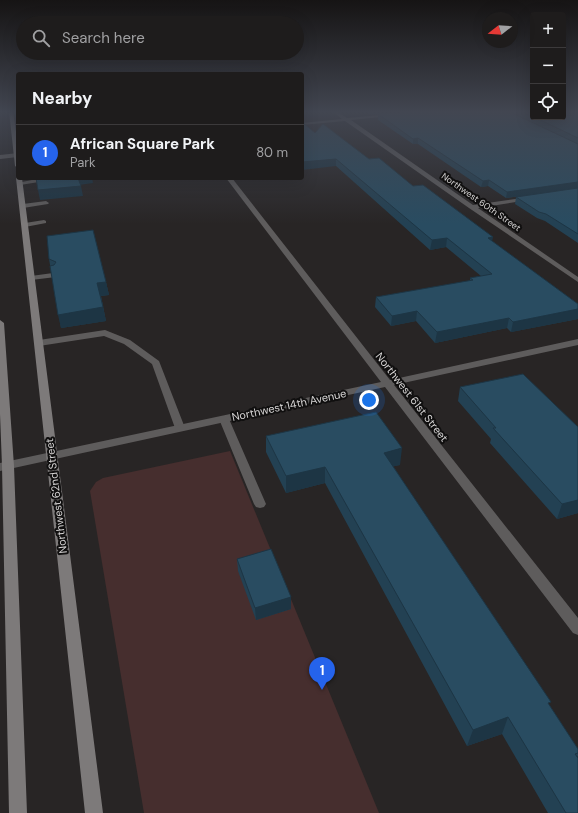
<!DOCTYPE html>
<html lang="en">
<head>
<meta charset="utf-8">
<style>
  body { margin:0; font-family:"DM Sans",sans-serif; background:#2b2929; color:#f1f3f6 }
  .controls { position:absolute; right:12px; top:12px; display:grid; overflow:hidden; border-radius:4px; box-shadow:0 4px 16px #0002 }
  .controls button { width:36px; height:36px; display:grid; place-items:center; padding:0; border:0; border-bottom:1px solid #3c3a3b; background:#1e1c1c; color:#f1f3f6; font:20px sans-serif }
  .compass { position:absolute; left:482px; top:12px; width:36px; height:36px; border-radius:50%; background:#1e1c1c; box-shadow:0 4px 16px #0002; rotate:253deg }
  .you { position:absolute; left:369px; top:400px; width:14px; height:14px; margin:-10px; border:3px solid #fff; border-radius:50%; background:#1a73e8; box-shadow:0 0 0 6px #1a73e833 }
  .badge { display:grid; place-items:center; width:26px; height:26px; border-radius:50%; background:#2563eb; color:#fff; font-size:13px; font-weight:700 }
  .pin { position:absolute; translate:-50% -33px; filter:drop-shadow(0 1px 2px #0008) }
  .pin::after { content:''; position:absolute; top:21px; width:14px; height:12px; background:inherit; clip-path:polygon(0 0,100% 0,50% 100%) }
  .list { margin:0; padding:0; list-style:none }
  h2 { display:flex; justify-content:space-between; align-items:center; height:52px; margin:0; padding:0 16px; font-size:17px }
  h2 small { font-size:13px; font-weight:400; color:#a1a1a3 }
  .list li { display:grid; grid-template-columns:26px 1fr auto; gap:12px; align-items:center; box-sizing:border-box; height:56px; padding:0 16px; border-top:1px solid #3c3a3b }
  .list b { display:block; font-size:15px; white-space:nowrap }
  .list p { margin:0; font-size:13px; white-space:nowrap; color:#a1a1a3 }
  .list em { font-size:13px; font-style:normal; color:#a1a1a3 }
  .icon { flex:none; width:22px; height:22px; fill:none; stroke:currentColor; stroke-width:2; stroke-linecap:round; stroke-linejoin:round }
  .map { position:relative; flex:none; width:578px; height:813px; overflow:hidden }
  .search { position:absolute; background:#1e1c1c; box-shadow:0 4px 16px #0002; left:16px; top:16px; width:288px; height:44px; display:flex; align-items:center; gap:10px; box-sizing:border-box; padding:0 14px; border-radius:22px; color:#a1a1a3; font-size:15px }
  .panel { position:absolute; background:#1e1c1c; box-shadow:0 4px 16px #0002; left:16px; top:72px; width:288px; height:108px; border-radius:4px }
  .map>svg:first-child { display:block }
  .green { fill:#462e2e }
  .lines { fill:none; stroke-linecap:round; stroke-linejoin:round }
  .lane { fill:#5e5c5c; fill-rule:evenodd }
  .street { fill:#5e5c5c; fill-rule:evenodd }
  .secondary { fill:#7d7a7a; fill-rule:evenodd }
  .wall { fill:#234153 }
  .shaded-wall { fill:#1d3544 }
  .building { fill:#294c61; stroke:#1d3544 }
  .labels { text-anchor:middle; stroke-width:4; stroke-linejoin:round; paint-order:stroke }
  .far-street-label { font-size:9px; fill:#d8d6d6; stroke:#100f0f }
  .street-label { font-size:11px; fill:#d8d6d6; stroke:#100f0f }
</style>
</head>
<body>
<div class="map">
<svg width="578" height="813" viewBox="0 0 578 813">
  <rect width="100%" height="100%" fill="#282525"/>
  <path class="green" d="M230,451L379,813H144L90,491L96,482L103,478Z"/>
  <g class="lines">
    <path class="lane" d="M37,179L40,181L39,182L20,185L17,183Z
      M46,201L49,203L48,204L23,208L20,206L23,204Z
      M44,220L46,221V223L25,227L22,225L25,223Z
      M53,273L57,275L56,277L31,280L27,278L31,276Z
      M105,330L130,340L159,361L185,428L184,430H176L175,428L152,364L124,344L104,336L39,346L35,343L39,340Z
      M224,416L229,419L266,504L264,507L260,508L256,507L254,504L219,419Z"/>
    <path class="street" d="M332,111H336L347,118L392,114L390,116L351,120L473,205L530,197V199L528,200L478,208L578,277V282L469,208L345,121L302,125V123L342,119Z
      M18,153V157L0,159V155Z
      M226,178H232L390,380L578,339V345L394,385L578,618V635L573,633L385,387L0,471V463L381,382Z"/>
    <path class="secondary" d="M9,111H13L18,145V168L15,166Z
      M18,176V178H22L103,813H85L16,178Z
      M0,320L4,323L14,466L27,813H9L2,466L0,414Z"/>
  </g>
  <path class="wall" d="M365,111H533V117H563L578,111V188L506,198L488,186L481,187L418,144H413L378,120V114H383L371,115Z
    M315,133L369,159L413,186L492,241L578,304V319L511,332L507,328L435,343L416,321L391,326L375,307L376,297L470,281V278L481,276L446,247L430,250L336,166Z
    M578,188V243L545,221L537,218L515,204L516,197Z
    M49,259L106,282L109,295L101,296L106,321L61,328Z
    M460,387L578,513L557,519L490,443L491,439L458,401Z
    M266,436L400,465L393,466L578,749V756L577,757L578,813H548L502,734L467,746L325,483L286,493L266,452Z
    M237,559L291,609L256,620L238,571Z"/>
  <path class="shaded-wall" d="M371,111H430L371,115Z
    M418,138V144H413V139Z
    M336,159V166L302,170V162Z
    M78,178H92L93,183L79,185Z
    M489,180L488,186L481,187L483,181Z
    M578,182V188L506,198L507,192Z
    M81,186L83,196L40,200L38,190Z
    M493,237L491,247L488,238Z
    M447,238L446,247L430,250L432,240Z
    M106,282L109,295L100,296L97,283Z
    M103,307L106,321L61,328L58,315Z
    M578,309V319L511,332L513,322Z
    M417,311L416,321L391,326L392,316Z
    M509,318L507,328L435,343L437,332Z
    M402,448L400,465L382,469L384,453Z
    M325,467V483L286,493V476Z
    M578,500V513L557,519L562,504Z
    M291,597V609L256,620L255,608Z
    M508,717L502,734L467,746L473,730Z"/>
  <path class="building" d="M416,111H508L578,144V182L507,192L489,180L483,181L418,138L413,139L378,114Z
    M520,111H533V117Z
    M563,111H578V138L534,117H563Z
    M302,122L315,133L323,124L369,159L379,158L413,186L423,185L493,237L488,238L578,304V309L513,322L509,318L437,332L417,311L392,316L376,297L473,280L470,278L492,274L447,238L432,240L336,159L302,162Z
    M36,178H78L81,186L38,190Z
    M578,188V234L546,214L539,212L516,197Z
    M93,230L106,282L97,283L103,307L58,315L50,266L54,265L56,262L49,259L47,236Z
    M523,374L578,427V500L562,504L493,428H496L460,387Z
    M376,412L402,448L384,453L551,702L548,703L578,749V753L575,754L578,758V813H566L508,717L473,730L325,467L286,476L266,436Z
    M271,549L291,597L255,608L237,559Z"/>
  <linearGradient id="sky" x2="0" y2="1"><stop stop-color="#161414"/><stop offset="0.5" stop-color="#424651"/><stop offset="1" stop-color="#424651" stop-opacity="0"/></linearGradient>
  <rect width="578" height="224" fill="url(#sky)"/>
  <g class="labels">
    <g class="far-street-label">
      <text transform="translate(481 202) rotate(35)" y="3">Northwest 60th Street</text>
    </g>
    <g class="street-label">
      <text transform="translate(412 397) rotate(52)" y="4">Northwest 61st Street</text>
      <text transform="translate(289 405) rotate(-12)" y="4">Northwest 14th Avenue</text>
      <text transform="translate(56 496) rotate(-97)" y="4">Northwest 62nd Street</text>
    </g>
  </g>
</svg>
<div class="controls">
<button>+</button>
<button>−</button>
<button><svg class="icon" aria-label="locate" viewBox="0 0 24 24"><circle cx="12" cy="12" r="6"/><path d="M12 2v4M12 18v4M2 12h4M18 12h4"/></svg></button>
</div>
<svg class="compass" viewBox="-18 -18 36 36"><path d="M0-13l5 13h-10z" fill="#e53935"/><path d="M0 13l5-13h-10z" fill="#a1a1a3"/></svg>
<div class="you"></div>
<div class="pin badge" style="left:322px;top:690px">1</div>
<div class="search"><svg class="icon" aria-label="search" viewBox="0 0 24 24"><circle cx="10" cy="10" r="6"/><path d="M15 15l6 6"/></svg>Search here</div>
<section class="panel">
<h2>Nearby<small></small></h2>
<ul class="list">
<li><span class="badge">1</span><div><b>African Square Park</b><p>Park</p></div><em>80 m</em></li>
</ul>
</section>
</div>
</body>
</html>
